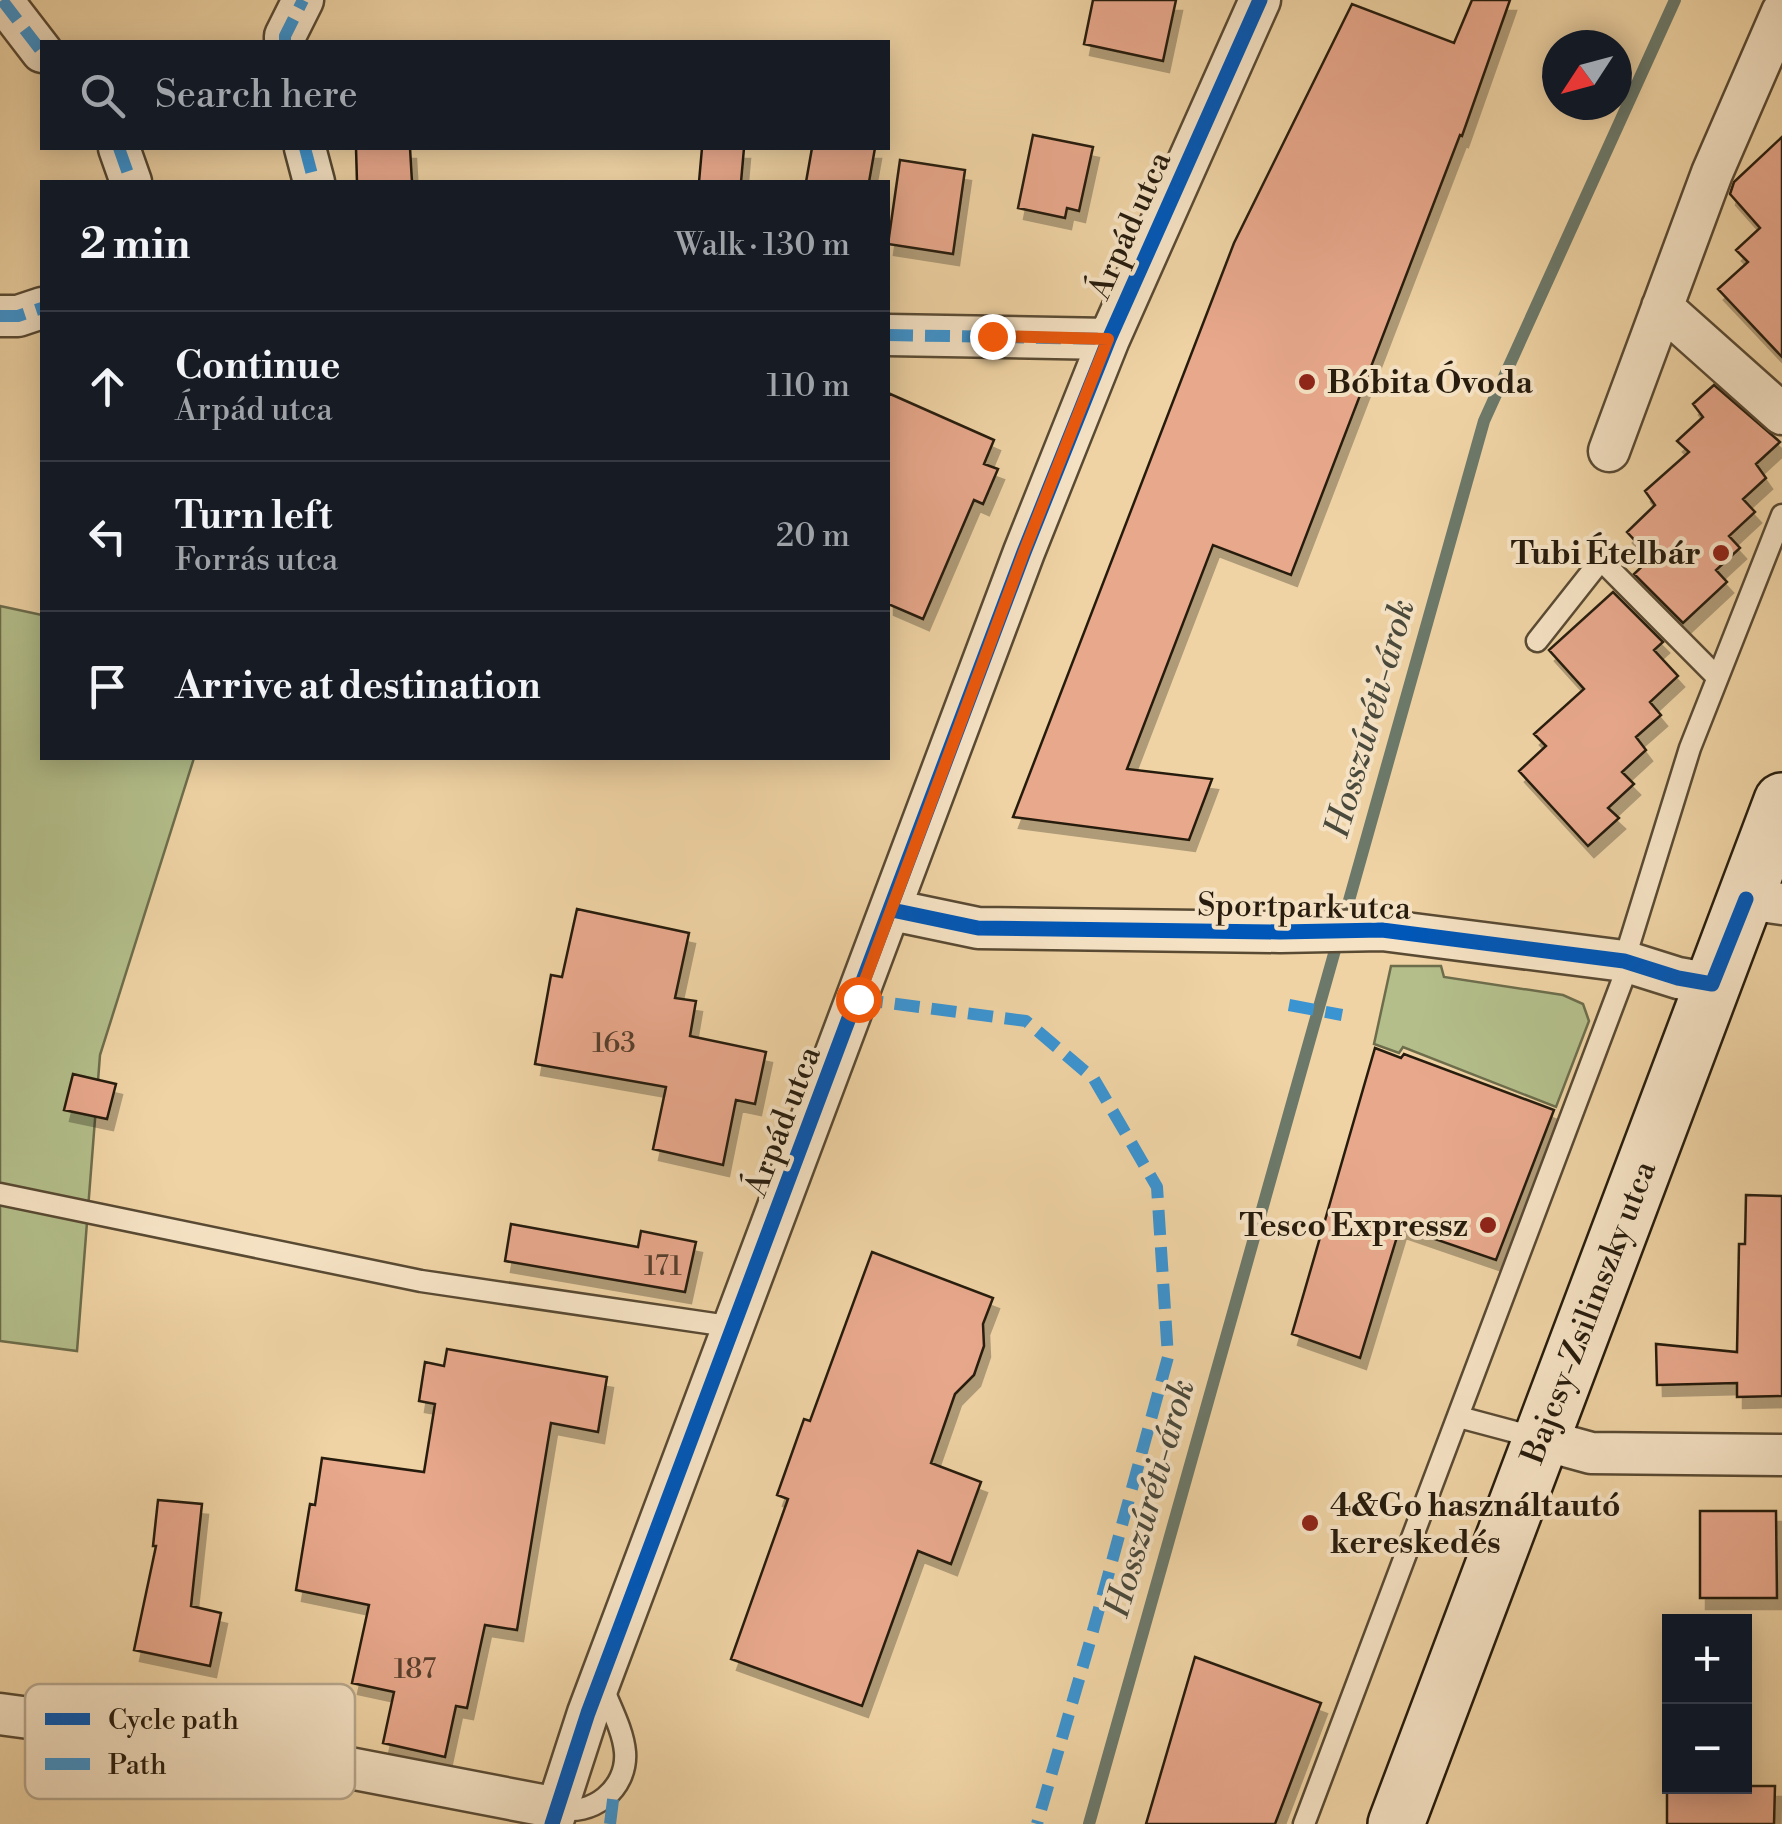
<!DOCTYPE html>
<html lang="en">
<head>
<meta charset="utf-8">
<style>
  body { margin:0; font-family:"Libre Bodoni",serif; background:#20242c; color:#f1f3f6 }
  .controls { position:absolute; right:30px; bottom:30px; display:grid; overflow:hidden; border-radius:0px; box-shadow:0 5px 25px #0003 }
  .controls button { width:90px; height:90px; display:grid; place-items:center; padding:0; border:0; border-bottom:2px solid #363941; background:#171b24; color:#f1f3f6; font:50px sans-serif }
  .compass { position:absolute; left:1542px; top:30px; width:90px; height:90px; border-radius:50%; background:#171b24; box-shadow:0 5px 25px #0003; rotate:234deg }
  .stop { position:absolute; width:30px; height:30px; margin:-22px; border:8px solid #ea580c; border-radius:50%; background:#fff }
  .stop.end { background:#ea580c; border-color:#fff; box-shadow:0 2px 10px #0008 }
  .list { margin:0; padding:0; list-style:none }
  h2 { display:flex; justify-content:space-between; align-items:center; height:130px; margin:0; padding:0 40px; font-size:42px }
  h2 small { font-size:32px; font-weight:400; color:#9ea1a6 }
  .list li { display:grid; grid-template-columns:65px 1fr auto; gap:30px; align-items:center; box-sizing:border-box; height:150px; padding:0 40px; border-top:2px solid #363941 }
  .list b { display:block; font-size:38px; white-space:nowrap }
  .list p { margin:0; font-size:32px; white-space:nowrap; color:#9ea1a6 }
  .list em { font-size:32px; font-style:normal; color:#9ea1a6 }
  .icon { flex:none; width:55px; height:55px; fill:none; stroke:currentColor; stroke-width:2; stroke-linecap:round; stroke-linejoin:round }
  .map { position:relative; flex:none; width:1782px; height:1824px; overflow:hidden }
  .search { position:absolute; background:#171b24; box-shadow:0 5px 25px #0003; left:40px; top:40px; width:850px; height:110px; display:flex; align-items:center; gap:25px; box-sizing:border-box; padding:0 35px; border-radius:0px; color:#9ea1a6; font-size:38px }
  .panel { position:absolute; background:#171b24; box-shadow:0 5px 25px #0003; left:40px; top:180px; width:850px; height:580px; border-radius:0px }
  .map>svg:first-child { display:block }
  .green { fill:#b3be8a; stroke:#6d6d4c; stroke-width:2.5 }
  .lines { fill:none; stroke-linecap:round; stroke-linejoin:round }
  .stream { stroke:#6c796a; stroke-width:12 }
  .building { fill:#e8a88c; stroke:#271c0d; stroke-width:2.5; filter:url(#shadow) }
  .service-casing { stroke:#594a33; stroke-width:25 }
  .minor-casing { stroke:#594a33; stroke-width:45 }
  .secondary-casing { stroke:#271c0d; stroke-width:60 }
  .service { stroke:#f5e2c4; stroke-width:20 }
  .minor { stroke:#f5e2c4; stroke-width:40 }
  .secondary { stroke:#f5e2c4; stroke-width:55 }
  .quiet { stroke:#3b94d2; stroke-width:12; stroke-dasharray:25 12; stroke-linecap:butt }
  .cycleway-casing { stroke:#f5e2c4; stroke-width:21 }
  .cycleway { stroke:#0057b8; stroke-width:15 }
  .route { stroke:#ea580c; stroke-width:12 }
  .poi-dot { fill:#8f2418; stroke:#f5e2c4; stroke-width:4 }
  .labels { text-anchor:middle; stroke-width:8; stroke-linejoin:round; paint-order:stroke }
  .number-label { font-size:28px; fill:#573f2d }
  .street-label { font-size:32px; fill:#271c0d; stroke:#f5e2c4 }
  .poi-label { font-size:32px; font-weight:bold; fill:#271c0d; stroke:#f5e2c4; text-anchor:start }
  .water-label { font-size:35px; font-style:italic; fill:#4a4a3c; stroke:#f5e2c4 }
  .key { fill:#f5e2c4; stroke:#b7a78d; stroke-width:2.5 }
  .key-label { font-size:28px; fill:#271c0d }
</style>
</head>
<body>
<div class="map">
<svg width="1782" height="1824" viewBox="0 0 1782 1824">
  <defs>
    <filter id="shadow"><feDropShadow dx="6" dy="11" stdDeviation="0" flood-color="#0004"/></filter>
  </defs>
  <rect width="100%" height="100%" fill="#efd3a4"/>
  <filter id="stains"><feTurbulence type="fractalNoise" baseFrequency=".002" numOctaves="4"/><feColorMatrix values="0 0 0 0 .2 0 0 0 0 .09 0 0 0 0 .02 0 0 0 .5 -.17"/></filter>
  <radialGradient id="worn" r=".72"><stop offset=".6" stop-color="#630" stop-opacity="0"/><stop offset="1" stop-color="#630" stop-opacity=".3"/></radialGradient>
  <path class="green" d="M0,606L42,615V758H194L100,1055L77,1351L0,1341Z
    M1391,966H1441L1444,977L1563,995L1583,1004L1589,1021L1556,1107L1403,1047L1399,1053L1374,1044Z"/>
  <g class="lines">
    <path class="stream" d="M1089,1824L1484,421L1675,0"/>
  </g>
  <path class="building" d="M1093,0H1176L1163,61L1084,44Z
    M1472,0H1510L1462,136L1460,135L1291,575L1213,545L1127,769L1212,779L1189,840L1013,817L1234,243L1352,4L1454,43Z
    M1033,135L1093,147L1079,211L1067,208L1065,218L1018,208Z
    M1782,137V357L1718,289L1748,262L1736,250L1760,228L1730,194L1734,182Z
    M356,148H410L412,182H357Z
    M702,148H744L741,182H699Z
    M812,148H875L869,182H806Z
    M900,160L965,170L953,254L888,244Z
    M1714,385L1780,442L1756,464L1766,478L1743,499L1755,512L1729,536L1740,548L1716,570L1727,582L1683,623L1634,574L1651,558L1627,532L1655,505L1645,491L1689,452L1677,441L1703,417L1693,404Z
    M888,393L994,440L984,464L998,469L983,504L974,500L923,619L888,604Z
    M1613,592L1663,642L1654,650L1678,676L1650,702L1661,715L1636,737L1646,750L1622,772L1634,784L1608,808L1619,818L1588,846L1519,771L1546,746L1534,734L1584,689L1549,650Z
    M577,909L689,933L675,998L696,1001L690,1036L766,1052L755,1104L736,1100L723,1165L653,1149L666,1087L535,1064L551,975L562,977Z
    M1375,1048L1401,1058L1404,1054L1554,1110L1496,1260L1400,1227L1360,1358L1292,1334Z
    M73,1074L116,1084L107,1119L64,1110Z
    M1746,1195L1782,1196V1396L1737,1397V1383L1657,1385L1656,1344L1737,1352L1739,1244H1745Z
    M511,1224L638,1247L641,1231L696,1242L685,1292L505,1261Z
    M872,1252L993,1298L983,1324L984,1346L974,1375L955,1394L931,1463L981,1482L951,1564L918,1551L862,1706L731,1659L788,1499L777,1495L804,1419L810,1421Z
    M447,1349L607,1377L598,1432L551,1423L517,1630L485,1625L467,1708L456,1706L445,1757L383,1743L394,1692L352,1683L369,1605L296,1590L310,1504L315,1505L322,1458L424,1472L435,1404L419,1401L425,1362L444,1366Z
    M158,1500L202,1504L191,1606L221,1613L210,1666L134,1650L156,1546H153Z
    M1700,1511H1776L1777,1598H1700Z
    M1195,1657L1321,1703L1275,1824H1146Z
    M1667,1786H1775L1774,1824H1667Z"/>
  <g class="lines">
    <defs>
      <path id="service" d="M1537,641L1601,560L1717,677
        M1624,961L1690,748L1782,515
        M0,1194L421,1281L735,1327
        M1459,1417L1538,1438
        M557,1808C591,1818 628,1789 625,1752C623,1729 609,1705 601,1683
        M1304,1824L1629,963"/>
      <path id="minor" d="M2,0L42,52
        M285,42V36L303,0
        M119,148L131,182
        M305,148L314,182
        M1662,307L1782,414
        M0,316H18L42,308
        M888,335L1109,339
        M1609,451L1712,173L1782,12
        M1746,899L1782,904
        M892,910L978,928L1280,932L1382,930L1624,961L1678,978L1712,984
        M1540,1439L1591,1453L1782,1455
        M0,1714L230,1745L557,1808
        M552,1824L588,1713L1024,552L1109,339L1260,0"/>
      <path id="secondary" d="M1396,1824L1782,801"/>
    </defs>
    <use href="#service" class="service-casing"/>
    <use href="#minor" class="minor-casing"/>
    <use href="#secondary" class="secondary-casing"/>
    <use href="#service" class="service"/>
    <use href="#minor" class="minor"/>
    <use href="#secondary" class="secondary"/>
    <path class="quiet" d="M2,0L42,52
      M285,42V36L303,0
      M119,148L131,182
      M305,148L314,182
      M0,316H18L42,308
      M888,335L1109,339
      M858,999L1026,1021L1094,1079L1157,1187L1168,1357L1091,1638L1037,1824
      M1289,1005L1342,1015
      M610,1824L614,1792"/>
    <defs>
      <path id="cycleway" d="M892,910L978,928L1280,932L1382,930L1624,961L1678,978L1712,984L1746,899
        M552,1824L588,1713L1024,552L1109,339L1260,0"/>
    </defs>
    <use href="#cycleway" class="cycleway-casing"/>
    <use href="#cycleway" class="cycleway"/>
  </g>
  <g class="lines">
    <path class="route" d="M858,999L1024,552L1108,339L992,336"/>
  </g>
  <g class="poi-dot">
    <circle cx="1307" cy="382" r="10"/>
    <circle cx="1721" cy="553" r="10"/>
    <circle cx="1488" cy="1225" r="10"/>
    <circle cx="1310" cy="1523" r="10"/>
  </g>
  <g class="labels">
    <g class="number-label">
      <text x="614" y="1052">163</text>
      <text x="663" y="1275">171</text>
      <text x="415" y="1678">187</text>
    </g>
    <g class="street-label">
      <text transform="translate(1129 225) rotate(-66)" y="11">Árpád utca</text>
      <text transform="translate(1304 906) rotate(1)" y="11">Sportpark utca</text>
      <text transform="translate(782 1121) rotate(-69)" y="11">Árpád utca</text>
      <text transform="translate(1588 1312) rotate(-69)" y="11">Bajcsy-Zsilinszky utca</text>
    </g>
    <g class="poi-label">
      <text x="1327" y="393">Bóbita Óvoda</text>
      <text x="1701" y="564" text-anchor="end">Tubi Ételbár</text>
      <text x="1468" y="1236" text-anchor="end">Tesco Expressz</text>
      <text x="1330" y="1516">4&amp;Go használtautó<tspan x="1330" dy="37">kereskedés</tspan></text>
    </g>
    <g class="water-label">
      <text transform="translate(1369 718) rotate(-74)" y="12">Hosszúréti-árok</text>
      <text transform="translate(1149 1498) rotate(-74)" y="12">Hosszúréti-árok</text>
    </g>
  </g>
  <rect x="25" y="1684" width="330" height="115" rx="15" class="key"/>
  <rect x="45" y="1713" width="45" height="12" fill="#0057b8"/>
  <rect x="45" y="1758" width="45" height="12" fill="#3b94d2"/>
  <g class="key-label">
    <text x="108" y="1729">Cycle path</text>
    <text x="108" y="1774">Path</text>
  </g>
  <rect width="100%" height="100%" filter="url(#stains)"/>
  <rect width="100%" height="100%" fill="url(#worn)"/>
</svg>
<div class="controls">
<button>+</button>
<button>−</button>
</div>
<svg class="compass" viewBox="-18 -18 36 36"><path d="M0-13l5 13h-10z" fill="#e53935"/><path d="M0 13l5-13h-10z" fill="#9ea1a6"/></svg>
<div class="stop" style="left:858px;top:999px"></div>
<div class="stop end" style="left:992px;top:336px"></div>
<div class="search"><svg class="icon" aria-label="search" viewBox="0 0 24 24"><circle cx="10" cy="10" r="6"/><path d="M15 15l6 6"/></svg>Search here</div>
<section class="panel">
<h2>2 min<small>Walk · 130 m</small></h2>
<ul class="list">
<li><svg class="icon" aria-label="ahead" viewBox="0 0 24 24"><path d="M12 20V5M6 11l6-6 6 6"/></svg><div><b>Continue</b><p>Árpád utca</p></div><em>110 m</em></li>
<li><svg class="icon" aria-label="left" viewBox="0 0 24 24"><path d="M17 20v-9H6M10 6l-5 5 5 5"/></svg><div><b>Turn left</b><p>Forrás utca</p></div><em>20 m</em></li>
<li><svg class="icon" aria-label="arrive" viewBox="0 0 24 24"><path d="M6 21V4h12l-3 4 3 4H6"/></svg><div><b>Arrive at destination</b></div></li>
</ul>
</section>
</div>
</body>
</html>
